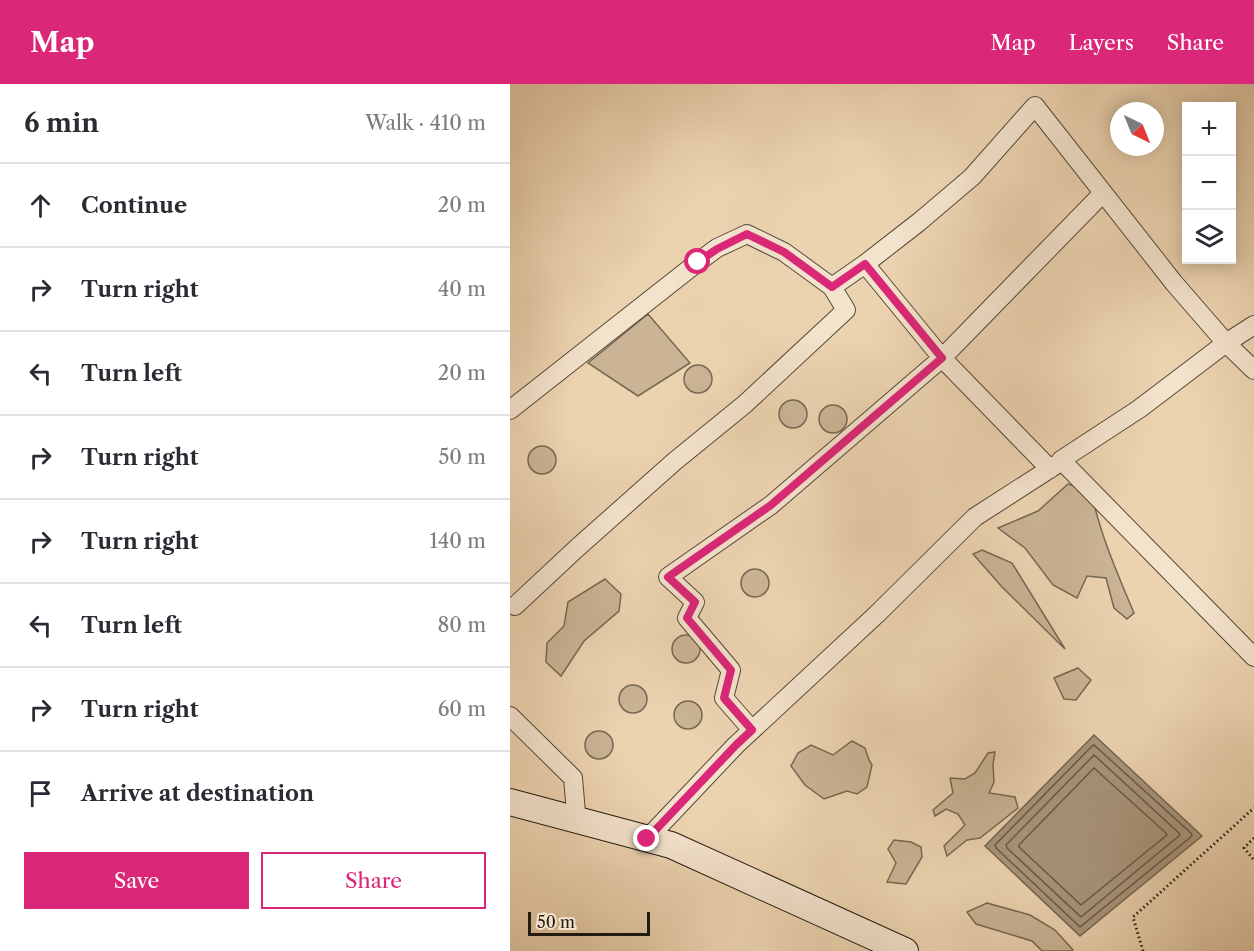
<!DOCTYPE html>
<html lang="en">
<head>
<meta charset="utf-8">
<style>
  body { margin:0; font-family:"Libre Caslon Text",serif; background:#f7f7f7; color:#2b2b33 }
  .controls { position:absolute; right:18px; top:18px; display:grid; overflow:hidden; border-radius:0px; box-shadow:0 3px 15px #0003 }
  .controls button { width:54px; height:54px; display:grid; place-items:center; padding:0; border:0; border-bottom:2px solid #e1e1e2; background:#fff; color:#2b2b33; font:30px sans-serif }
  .compass { position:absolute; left:600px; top:18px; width:54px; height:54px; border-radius:50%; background:#fff; box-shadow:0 3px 15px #0003; rotate:137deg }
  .scale { position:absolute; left:18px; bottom:15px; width:122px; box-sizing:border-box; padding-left:6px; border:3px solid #231b10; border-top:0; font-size:16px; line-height:21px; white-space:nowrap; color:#231b10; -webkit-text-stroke:4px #f3e2cc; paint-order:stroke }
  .stop { position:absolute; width:18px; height:18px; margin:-14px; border:4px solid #db2777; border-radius:50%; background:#fff }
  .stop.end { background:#db2777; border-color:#fff; box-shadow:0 2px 6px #0008 }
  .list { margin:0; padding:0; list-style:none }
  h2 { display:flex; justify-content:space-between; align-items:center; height:78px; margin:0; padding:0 24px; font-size:26px }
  h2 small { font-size:20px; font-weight:400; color:#7c7c81 }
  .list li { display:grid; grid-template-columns:39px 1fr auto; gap:18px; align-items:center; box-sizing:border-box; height:84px; padding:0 24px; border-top:2px solid #e1e1e2 }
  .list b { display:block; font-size:22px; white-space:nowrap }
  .list em { font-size:20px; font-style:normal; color:#7c7c81 }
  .actions { display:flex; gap:12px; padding:18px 24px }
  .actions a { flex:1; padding:14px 0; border:2px solid #db2777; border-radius:0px; text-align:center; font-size:21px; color:#db2777 }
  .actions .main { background:#db2777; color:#fff }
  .icon { flex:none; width:33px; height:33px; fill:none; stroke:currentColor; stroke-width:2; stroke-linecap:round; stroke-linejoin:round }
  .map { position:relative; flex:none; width:744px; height:867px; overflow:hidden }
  header { display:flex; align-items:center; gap:36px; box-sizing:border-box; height:84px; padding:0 30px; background:#db2777; color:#fff }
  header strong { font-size:28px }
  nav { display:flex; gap:33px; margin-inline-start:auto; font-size:21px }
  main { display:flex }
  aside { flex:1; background:#fff }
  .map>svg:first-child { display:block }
  .green { fill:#cab495; stroke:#766852; stroke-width:1.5 }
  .water { fill:#a8947a; stroke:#736450; stroke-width:1.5 }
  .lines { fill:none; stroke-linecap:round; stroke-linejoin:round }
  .shore { stroke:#665845; stroke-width:1.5 }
  .street-casing { stroke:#554938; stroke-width:20 }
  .secondary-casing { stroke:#231b10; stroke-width:28 }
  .path { stroke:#231b10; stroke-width:3; stroke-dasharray:1.5 3; stroke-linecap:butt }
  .street { stroke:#f3e2cc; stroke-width:18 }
  .secondary { stroke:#f3e2cc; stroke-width:26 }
  .route { stroke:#db2777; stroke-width:8 }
</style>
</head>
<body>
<header>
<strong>Map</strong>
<nav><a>Map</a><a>Layers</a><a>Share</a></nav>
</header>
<main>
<aside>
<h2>6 min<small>Walk · 410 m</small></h2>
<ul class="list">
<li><svg class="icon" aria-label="ahead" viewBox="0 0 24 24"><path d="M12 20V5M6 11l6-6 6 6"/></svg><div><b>Continue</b></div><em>20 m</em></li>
<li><svg class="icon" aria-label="right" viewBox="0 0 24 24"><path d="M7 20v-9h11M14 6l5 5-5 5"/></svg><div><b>Turn right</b></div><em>40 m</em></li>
<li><svg class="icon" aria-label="left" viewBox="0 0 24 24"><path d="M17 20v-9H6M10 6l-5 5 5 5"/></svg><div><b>Turn left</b></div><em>20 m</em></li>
<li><svg class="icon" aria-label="right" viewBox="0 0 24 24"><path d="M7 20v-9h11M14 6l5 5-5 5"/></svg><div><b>Turn right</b></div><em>50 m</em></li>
<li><svg class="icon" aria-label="right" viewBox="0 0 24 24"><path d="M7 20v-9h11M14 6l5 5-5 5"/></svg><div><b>Turn right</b></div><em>140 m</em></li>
<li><svg class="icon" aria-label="left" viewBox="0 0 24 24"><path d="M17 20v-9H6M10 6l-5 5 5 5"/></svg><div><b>Turn left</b></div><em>80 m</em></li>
<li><svg class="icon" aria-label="right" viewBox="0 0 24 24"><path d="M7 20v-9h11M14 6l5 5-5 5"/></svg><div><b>Turn right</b></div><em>60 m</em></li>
<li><svg class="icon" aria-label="arrive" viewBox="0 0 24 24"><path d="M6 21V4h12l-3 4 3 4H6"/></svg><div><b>Arrive at destination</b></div></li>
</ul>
<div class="actions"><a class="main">Save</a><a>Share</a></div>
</aside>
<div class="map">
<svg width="744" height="867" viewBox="0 0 744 867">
  <rect width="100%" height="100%" fill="#ecd3b0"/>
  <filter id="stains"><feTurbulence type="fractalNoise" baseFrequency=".00333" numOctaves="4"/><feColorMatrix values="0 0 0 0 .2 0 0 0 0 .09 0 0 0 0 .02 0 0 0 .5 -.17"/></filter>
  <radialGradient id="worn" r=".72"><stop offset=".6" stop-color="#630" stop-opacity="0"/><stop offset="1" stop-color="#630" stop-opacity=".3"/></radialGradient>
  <path class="green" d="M138,230L180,279L128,312L78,279Z
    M174 295a14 14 0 1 1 28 0a14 14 0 1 1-28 0Z
    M269 330a14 14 0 1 1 28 0a14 14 0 1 1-28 0Z
    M309 335a14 14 0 1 1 28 0a14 14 0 1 1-28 0Z
    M18 376a14 14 0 1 1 28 0a14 14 0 1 1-28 0Z
    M558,400L581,407C590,450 607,489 624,529L617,535L604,524L596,494L577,492L567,514L543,501L515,464L488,444L528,427Z
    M472,466L502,479L555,565L492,503L463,470Z
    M231 499a14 14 0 1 1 28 0a14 14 0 1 1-28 0Z
    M95,495L111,510L109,527L74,557L51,592L36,578L37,559L54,542L58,518Z
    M162 565a14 14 0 1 1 28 0a14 14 0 1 1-28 0Z
    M568,584L581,596L566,616L554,615L544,594Z
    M109 615a14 14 0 1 1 28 0a14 14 0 1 1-28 0Z
    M164 631a14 14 0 1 1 28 0a14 14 0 1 1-28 0Z
    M75 661a14 14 0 1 1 28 0a14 14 0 1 1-28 0Z
    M342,657L355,664L359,676L362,681L357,703L347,710L337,707L314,715L295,701L281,682L288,669L301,661L323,671Z
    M485,668L483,680L484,698L479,709L505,713L508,724L470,754L457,756L437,772L434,762L455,741L448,730L436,725L425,732L423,726L443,709L440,694L455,695L465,689L478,669Z
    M384,756L401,758L411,763L412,773L396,800L377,798L386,779L378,765Z
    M477,819L520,831L545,846L563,866L562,867H532L522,857L466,840L457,828Z"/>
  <path class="water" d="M584,651L692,752L570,852L475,762Z"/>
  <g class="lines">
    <path class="shore" d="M584,661L681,749L682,752L570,843L486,764L485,761L582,662Z
      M584,671L669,749L670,751L571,833L497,764L496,761Z
      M584,684L656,749L657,751L571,821L509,763V761Z"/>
    <defs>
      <path id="street" d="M744,286L716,259L629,325L551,376L744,573
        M0,326L188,178L207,164L237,150L274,168L322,203L355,180L409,138L462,93L525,22L664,199L716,259L744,241
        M540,385L432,274L593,109
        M5,522L67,464L165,377L235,320L336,226L322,203
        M0,632L63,694L66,729
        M242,646L214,614L221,586L177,534L185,518L158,493L261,421L432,274L355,180
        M137,755L226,661L367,530L465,433L552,377"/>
      <path id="secondary" d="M0,718L161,761L395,867"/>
    </defs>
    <use href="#street" class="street-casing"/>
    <use href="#secondary" class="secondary-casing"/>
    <path class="path" d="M744,754L734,764L744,776
      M633,867L623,833L744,724"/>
    <use href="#street" class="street"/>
    <use href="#secondary" class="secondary"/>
  </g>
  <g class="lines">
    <path class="route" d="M137,755L226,661L242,646L214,614L221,586L177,534L185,518L158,493L261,421L432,274L355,180L322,203L274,168L237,150L207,165L188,178"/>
  </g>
  <rect width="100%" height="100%" filter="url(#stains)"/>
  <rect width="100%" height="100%" fill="url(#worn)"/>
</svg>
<div class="controls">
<button>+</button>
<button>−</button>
<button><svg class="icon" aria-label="layers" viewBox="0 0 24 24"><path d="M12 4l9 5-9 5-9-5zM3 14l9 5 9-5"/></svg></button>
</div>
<svg class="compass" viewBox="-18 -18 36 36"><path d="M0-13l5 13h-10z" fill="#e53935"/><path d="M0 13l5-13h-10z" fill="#7c7c81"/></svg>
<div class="scale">50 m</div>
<div class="stop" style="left:188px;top:178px"></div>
<div class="stop end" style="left:137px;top:755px"></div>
</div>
</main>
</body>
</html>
